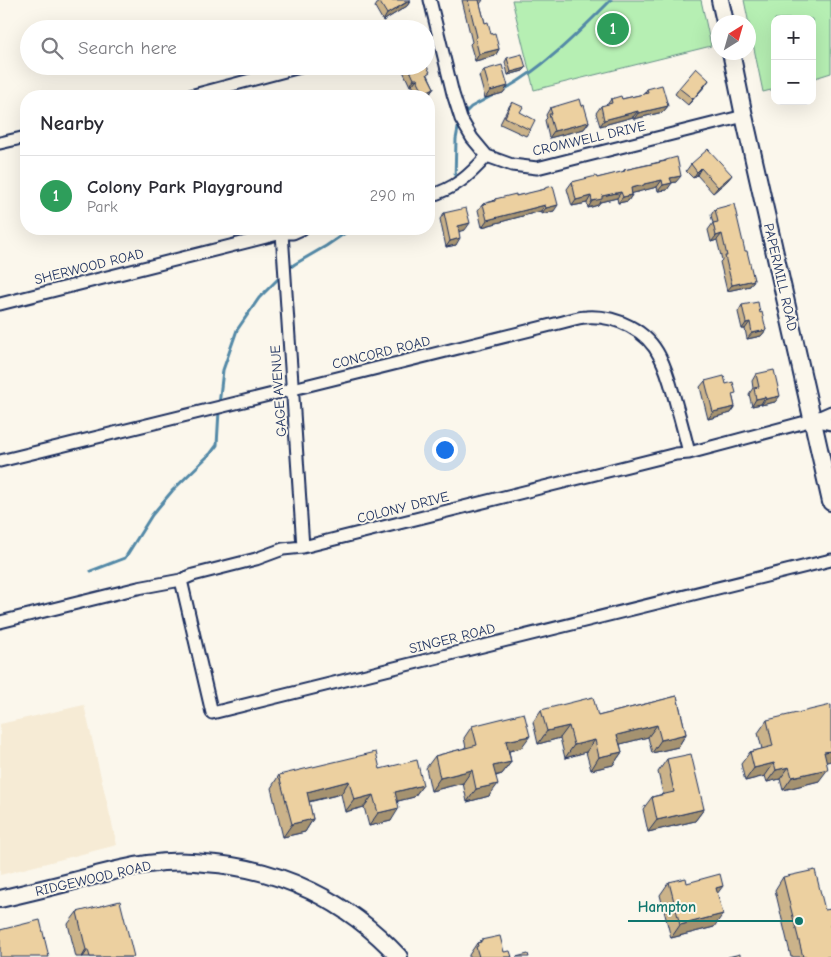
<!DOCTYPE html>
<html lang="en">
<head>
<meta charset="utf-8">
<style>
  body { margin:0; font-family:"Comic Neue",sans-serif; background:#f2f2f3; color:#2b2b33 }
  .controls { position:absolute; right:15px; top:15px; display:grid; overflow:hidden; border-radius:10px; box-shadow:0 5px 20px #0002 }
  .controls button { width:45px; height:45px; display:grid; place-items:center; padding:0; border:0; border-bottom:1px solid #e1e1e2; background:#fff; color:#2b2b33; font:25px sans-serif }
  .compass { position:absolute; left:711px; top:15px; width:45px; height:45px; border-radius:50%; background:#fff; box-shadow:0 5px 20px #0002; rotate:37deg }
  .you { position:absolute; left:444px; top:449px; width:18px; height:18px; margin:-12px; border:4px solid #fff; border-radius:50%; background:#1a73e8; box-shadow:0 0 0 8px #1a73e833 }
  .badge { display:grid; place-items:center; width:32px; height:32px; border-radius:50%; background:#2563eb; color:#fff; font-size:16px; font-weight:700 }
  .pin { position:absolute; translate:-50% -50%; border:2px solid #fff; box-shadow:0 1px 5px #0006 }
  .list { margin:0; padding:0; list-style:none }
  h2 { display:flex; justify-content:space-between; align-items:center; height:65px; margin:0; padding:0 20px; font-size:21px }
  h2 small { font-size:16px; font-weight:400; color:#7c7c81 }
  .list li { display:grid; grid-template-columns:32px 1fr auto; gap:15px; align-items:center; box-sizing:border-box; height:80px; padding:0 20px; border-top:1px solid #e1e1e2 }
  .list b { display:block; font-size:19px; white-space:nowrap }
  .list p { margin:0; font-size:16px; white-space:nowrap; color:#7c7c81 }
  .list em { font-size:16px; font-style:normal; color:#7c7c81 }
  .icon { flex:none; width:28px; height:28px; fill:none; stroke:currentColor; stroke-width:2; stroke-linecap:round; stroke-linejoin:round }
  .map { position:relative; flex:none; width:831px; height:957px; overflow:hidden }
  .search { position:absolute; background:#fff; box-shadow:0 5px 20px #0002; left:20px; top:20px; width:415px; height:55px; display:flex; align-items:center; gap:12px; box-sizing:border-box; padding:0 18px; border-radius:28px; color:#7c7c81; font-size:19px }
  .panel { position:absolute; background:#fff; box-shadow:0 5px 20px #0002; left:20px; top:90px; width:415px; height:145px; border-radius:20px }
  .map>svg:first-child { display:block }
  .built { fill:#f6ebd5 }
  .green { fill:#b6efb3; stroke:#688f88 }
  .lines { fill:none; stroke-linecap:round; stroke-linejoin:round }
  .stream { stroke:#5389a7; stroke-width:3 }
  .street-casing { stroke:#1b2f5e; stroke-width:15 }
  .secondary-casing { stroke:#1b2f5e; stroke-width:20 }
  .street { stroke:#fbf7ec; stroke-width:11 }
  .secondary { stroke:#fbf7ec; stroke-width:16 }
  .wall { fill:#cbb38a; stroke:#1b2f5e }
  .shaded-wall { fill:#a59270; stroke:#1b2f5e }
  .building { fill:#ecd0a0; stroke:#1b2f5e }
  .labels { text-anchor:middle; stroke-width:4; stroke-linejoin:round; paint-order:stroke }
  .street-label { font-size:14px; fill:#1b2f5e; stroke:#fbf7ec }
  .leader { fill:none; stroke:#0f766e; stroke-width:2 }
  .callout-dot { fill:#0f766e; stroke:#fbf7ec; stroke-width:2 }
  .callout-label { font-size:15px; text-anchor:middle; font-weight:bold; fill:#0f766e; stroke:#fbf7ec; stroke-width:4; stroke-linejoin:round; paint-order:stroke }
</style>
</head>
<body>
<div class="map">
<svg width="831" height="957" viewBox="0 0 831 957">
  <rect width="100%" height="100%" fill="#fbf7ec"/>
  <filter id="ink" filterUnits="userSpaceOnUse"><feTurbulence type="fractalNoise" baseFrequency=".02" numOctaves="2"/><feDisplacementMap in="SourceGraphic" scale="10" xChannelSelector="R" yChannelSelector="G"/><feConvolveMatrix kernelMatrix="1 2 1 2 8 2 1 2 1" color-interpolation-filters="sRGB"/></filter>
  <g filter="url(#ink)">
    <path class="built" d="M84,705L117,845L0,875V724Z"/>
    <path class="green" d="M512,0H701L711,46L534,90Z
      M744,0H831V73L812,79V19H775V89L763,92Z"/>
    <g class="lines">
      <path class="stream" d="M505,89C546,66 578,33 611,0
        M463,115L471,107L495,94
        M455,181L456,139L459,123
        M288,269L295,264L326,246L351,229
        M219,405L223,370L237,330L259,298L282,275
        M91,571L125,558L152,515L173,490L211,453L217,445L219,411"/>
      <defs>
        <path id="street" d="M430,0L453,94L461,119L472,138L487,156L512,165L537,168L744,116
          M190,96L304,66
          M0,143L26,137
          M429,196C456,188 469,176 487,156
          M282,233L303,547
          M0,304L282,233H293L302,229
          M813,420L831,424
          M0,461L293,389L563,322C571,320 579,317 586,317C616,315 647,330 660,357C667,370 671,386 675,400C680,418 685,435 689,453
          M181,580L212,713L831,560
          M0,622L138,588L181,580L193,575L256,559L283,549L303,547L676,454L689,453L813,420L831,412"/>
        <path id="secondary" d="M720,0L725,22
          M731,52L744,116L831,502
          M0,899C30,892 59,885 89,877C108,872 128,867 148,864C166,861 187,861 205,863C280,868 348,901 399,957"/>
      </defs>
      <use href="#street" class="street-casing"/>
      <use href="#secondary" class="secondary-casing"/>
      <use href="#street" class="street"/>
      <use href="#secondary" class="secondary"/>
    </g>
    <path class="wall" d="M411,0L407,6L383,21L375,7L379,1Z
      M462,0H483L480,4L485,23L499,49L495,56L475,61L470,44L472,42Z
      M507,58L526,68L523,71L508,75L505,62Z
      M406,66H426L428,75L434,88L429,95L426,96H418L412,85L410,86L403,71Z
      M484,70L508,86L503,93L485,98L479,76Z
      M705,86L688,105L675,94L679,88Z
      M647,89L668,106L663,112L634,119L633,117L600,126L596,113L601,106L607,105L611,99H622L644,94Z
      M512,102L520,112L530,130L526,136L500,124L508,108Z
      M582,106L589,122L584,129L549,138L545,120L547,118L546,115L550,108Z
      M666,160L676,182L671,183L667,190L658,191L657,187L640,191L639,192L632,193V195L628,201L618,203L617,198L600,202L598,205L588,208L587,203L572,206L567,189L572,182L597,178L623,172L624,170L664,161Z
      M691,164L732,175L727,181L713,193L697,175L693,178L686,171Z
      M545,188L554,211L541,214V211L482,227L478,210L483,204L493,201L495,199L516,196L544,190Z
      M715,209L745,251L754,280L750,286L727,291L720,262L722,260L717,240L711,242L708,230L713,223L711,215Z
      M444,213L465,230L459,231L456,245L446,247L440,219Z
      M742,305L760,313L766,330L761,336L747,339L745,329H742L738,312Z
      M756,374L775,402L761,405V404L752,406L749,394L753,388L752,381Z
      M705,381L726,384L733,398L735,407L731,413L708,419L700,387Z
      M677,696L686,734L678,747L652,753L648,737L620,744L622,752L613,765L591,770L586,752L565,758L560,738L538,744L533,722L541,710L598,716Z
      M767,720L826,762L819,781L783,790L780,779L767,782L765,776L745,781L741,764L750,752L762,749L758,733Z
      M472,726L521,748L509,751L511,762L502,774L496,776L489,796L467,802L463,783L431,791L426,768L435,756L466,748L464,738Z
      M667,759L704,809L695,821L648,832L643,809L652,797L663,794L658,772Z
      M380,769L423,785L414,797L398,801L391,821L369,826L364,807L345,812L341,794L309,802L313,819L305,832L283,837L271,788L279,775Z
      M783,877L831,957H791L775,890Z
      M669,882L687,883L714,927L671,938L660,895Z
      M77,912L134,957H76L68,924Z
      M481,940L504,952L512,957H469V955L477,943L480,942Z"/>
    <path class="shaded-wall" d="M411,0L407,6L383,21L387,14Z
      M499,49L495,56L475,61L479,54Z
      M526,68L523,71L508,75L511,72Z
      M414,79H417L412,85L410,86Z
      M709,80L705,86L688,105L693,99Z
      M508,86L503,93L485,98L490,91Z
      M434,88L429,95L426,96H422L424,93Z
      M668,106L663,112L634,119L638,113Z
      M638,111L633,117L600,126L604,120Z
      M589,122L584,129L549,138L554,131Z
      M701,168L697,175L693,178L697,172Z
      M732,175L727,181L713,193L718,187Z
      M681,176L676,182L666,184L670,178Z
      M662,180L657,187L626,195L631,188L644,184Z
      M672,183L667,190L658,191L663,185Z
      M621,192L617,198L600,202L598,205L588,208L592,201L602,196Z
      M632,195L628,201L618,203L623,197Z
      M591,196L587,203L572,206L576,200Z
      M545,205L541,211L482,227L487,220Z
      M558,205L554,211L541,214L546,208Z
      M470,223L465,230L453,233L458,226Z
      M722,234L717,240L711,242L716,236Z
      M460,238L456,245L446,247L450,241Z
      M754,280L750,286L727,291L732,285Z
      M750,322L745,329H742L746,323Z
      M766,330L761,336L747,339L752,333Z
      M780,396L775,402L761,405L766,399Z
      M765,397L761,404L752,406L756,399Z
      M735,407L731,413L708,419L713,412Z
      M657,725L648,737L609,747L617,735Z
      M569,726L560,738L538,744L547,731Z
      M686,734L678,747L652,753L661,740Z
      M530,736L521,748L498,754L506,741Z
      M595,740L586,752L565,758L574,745Z
      M831,751V761L815,765L824,752Z
      M622,752L613,765L591,770L599,757Z
      M511,762L502,774L485,778L493,766Z
      M774,763L765,776L745,781L754,768Z
      M789,767L780,779L767,782L776,770Z
      M828,769L819,781L783,790L792,777Z
      M472,770L463,783L431,791L440,778Z
      M349,781L341,794L298,804L307,792Z
      M498,784L489,796L467,802L476,789Z
      M423,785L414,797L386,804L395,792Z
      M373,795L364,807L345,812L354,800Z
      M399,808L391,821L369,826L378,813Z
      M704,809L695,821L648,832L657,820Z
      M313,819L305,832L283,837L292,824Z
      M723,886L714,898L716,888Z
      M723,914L714,927L671,938L680,925Z
      M86,950H88L83,957H82Z"/>
    <path class="building" d="M381,0H410L387,14L379,1Z
      M468,0H479L485,23L488,22L491,34L495,33L499,49L479,54L475,38L477,37Z
      M522,54L526,68L511,72L507,58Z
      M426,65L430,72L427,74L434,88L424,93L417,79H414L408,66H426Z
      M502,65L508,86L490,91L484,70Z
      M696,68L709,80L693,99L679,88Z
      M662,85L668,106L638,113V111L604,120L601,106L612,103L611,99L621,96L622,99L648,93L647,89Z
      M580,99L582,106L584,105L589,122L554,131L549,114H552L550,108Z
      M512,102L523,107L520,112L535,120L530,130L505,117Z
      M708,149L732,175L718,187L701,168L697,172L691,164Z
      M677,157L681,176L670,178L672,183L663,185L662,180L644,184V185L631,188L632,195L623,197L621,192L602,196V199L592,201L591,196L576,200L572,182L596,176L597,178L625,171L624,170L666,161V160Z
      M553,186L558,205L546,208L545,205L487,220L483,204L495,201V199L516,194V196L545,189V188Z
      M734,204L745,251H747L754,280L732,285L725,256H727L722,234L716,236L713,223L718,222L715,209Z
      M466,208L470,223L458,226L460,238L450,241L444,213Z
      M758,302L760,313L762,312L766,330L752,333L750,322L746,323L742,305Z
      M774,370L780,396L766,399L765,397L756,399L754,388L759,387L756,374Z
      M724,376L726,384L733,382L736,393L732,394L735,407L713,412L705,381Z
      M677,696L686,734L661,740L657,725L617,735L622,752L599,757L595,740L574,745L569,726L547,731L541,710L593,697L598,716Z
      M831,705V751L824,752L828,769L792,777L789,767L776,770L774,763L754,768L750,752L773,746L767,720Z
      M524,713L530,736L506,741L511,762L493,766L498,784L476,789L472,770L440,778L435,756L477,745L472,726Z
      M376,752L380,769L417,760L423,785L395,792L399,808L378,813L373,795L354,800L349,781L307,792L313,819L292,824L279,775Z
      M691,754L704,809L657,820L652,797L674,792L667,759Z
      M815,870L825,910L831,909V924L830,925L831,929V957H803L783,877Z
      M720,874L723,886L716,888L723,914L680,925L669,882L686,878L687,883Z
      M120,901L134,957H90L88,950H86L77,912Z
      M40,920L49,957H0V930Z
      M500,936L504,952L510,951L512,957H479L476,947L478,946L477,943L481,942V940Z
      M528,954L529,957H516Z
      M740,954V957H728Z"/>
  </g>
  <g class="labels">
    <g class="street-label">
      <text transform="translate(589 138) rotate(-13)" y="5">CROMWELL DRIVE</text>
      <text transform="translate(89 266) rotate(-14)" y="5">SHERWOOD ROAD</text>
      <text transform="translate(781 277) rotate(77)" y="5">PAPERMILL ROAD</text>
      <text transform="translate(381 352) rotate(-14)" y="5">CONCORD ROAD</text>
      <text transform="translate(278 391) rotate(-94)" y="5">GAGE AVENUE</text>
      <text transform="translate(403 507) rotate(-14)" y="5">COLONY DRIVE</text>
      <text transform="translate(452 638) rotate(-14)" y="5">SINGER ROAD</text>
      <text transform="translate(93 878) rotate(-13)" y="5">RIDGEWOOD ROAD</text>
    </g>
  </g>
  <path class="leader" d="M799 921L706 921H628"/>
  <circle class="callout-dot" cx="799" cy="921" r="5"/>
  <g class="callout-label">
    <text x="667" y="912">Hampton</text>
  </g>
</svg>
<div class="controls">
<button>+</button>
<button>−</button>
</div>
<svg class="compass" viewBox="-18 -18 36 36"><path d="M0-13l5 13h-10z" fill="#e53935"/><path d="M0 13l5-13h-10z" fill="#7c7c81"/></svg>
<div class="you"></div>
<div class="pin badge" style="left:613px;top:29px;background:#2e9e5b">1</div>
<div class="search"><svg class="icon" aria-label="search" viewBox="0 0 24 24"><circle cx="10" cy="10" r="6"/><path d="M15 15l6 6"/></svg>Search here</div>
<section class="panel">
<h2>Nearby<small></small></h2>
<ul class="list">
<li><span class="badge" style="background:#2e9e5b">1</span><div><b>Colony Park Playground</b><p>Park</p></div><em>290 m</em></li>
</ul>
</section>
</div>
</body>
</html>
